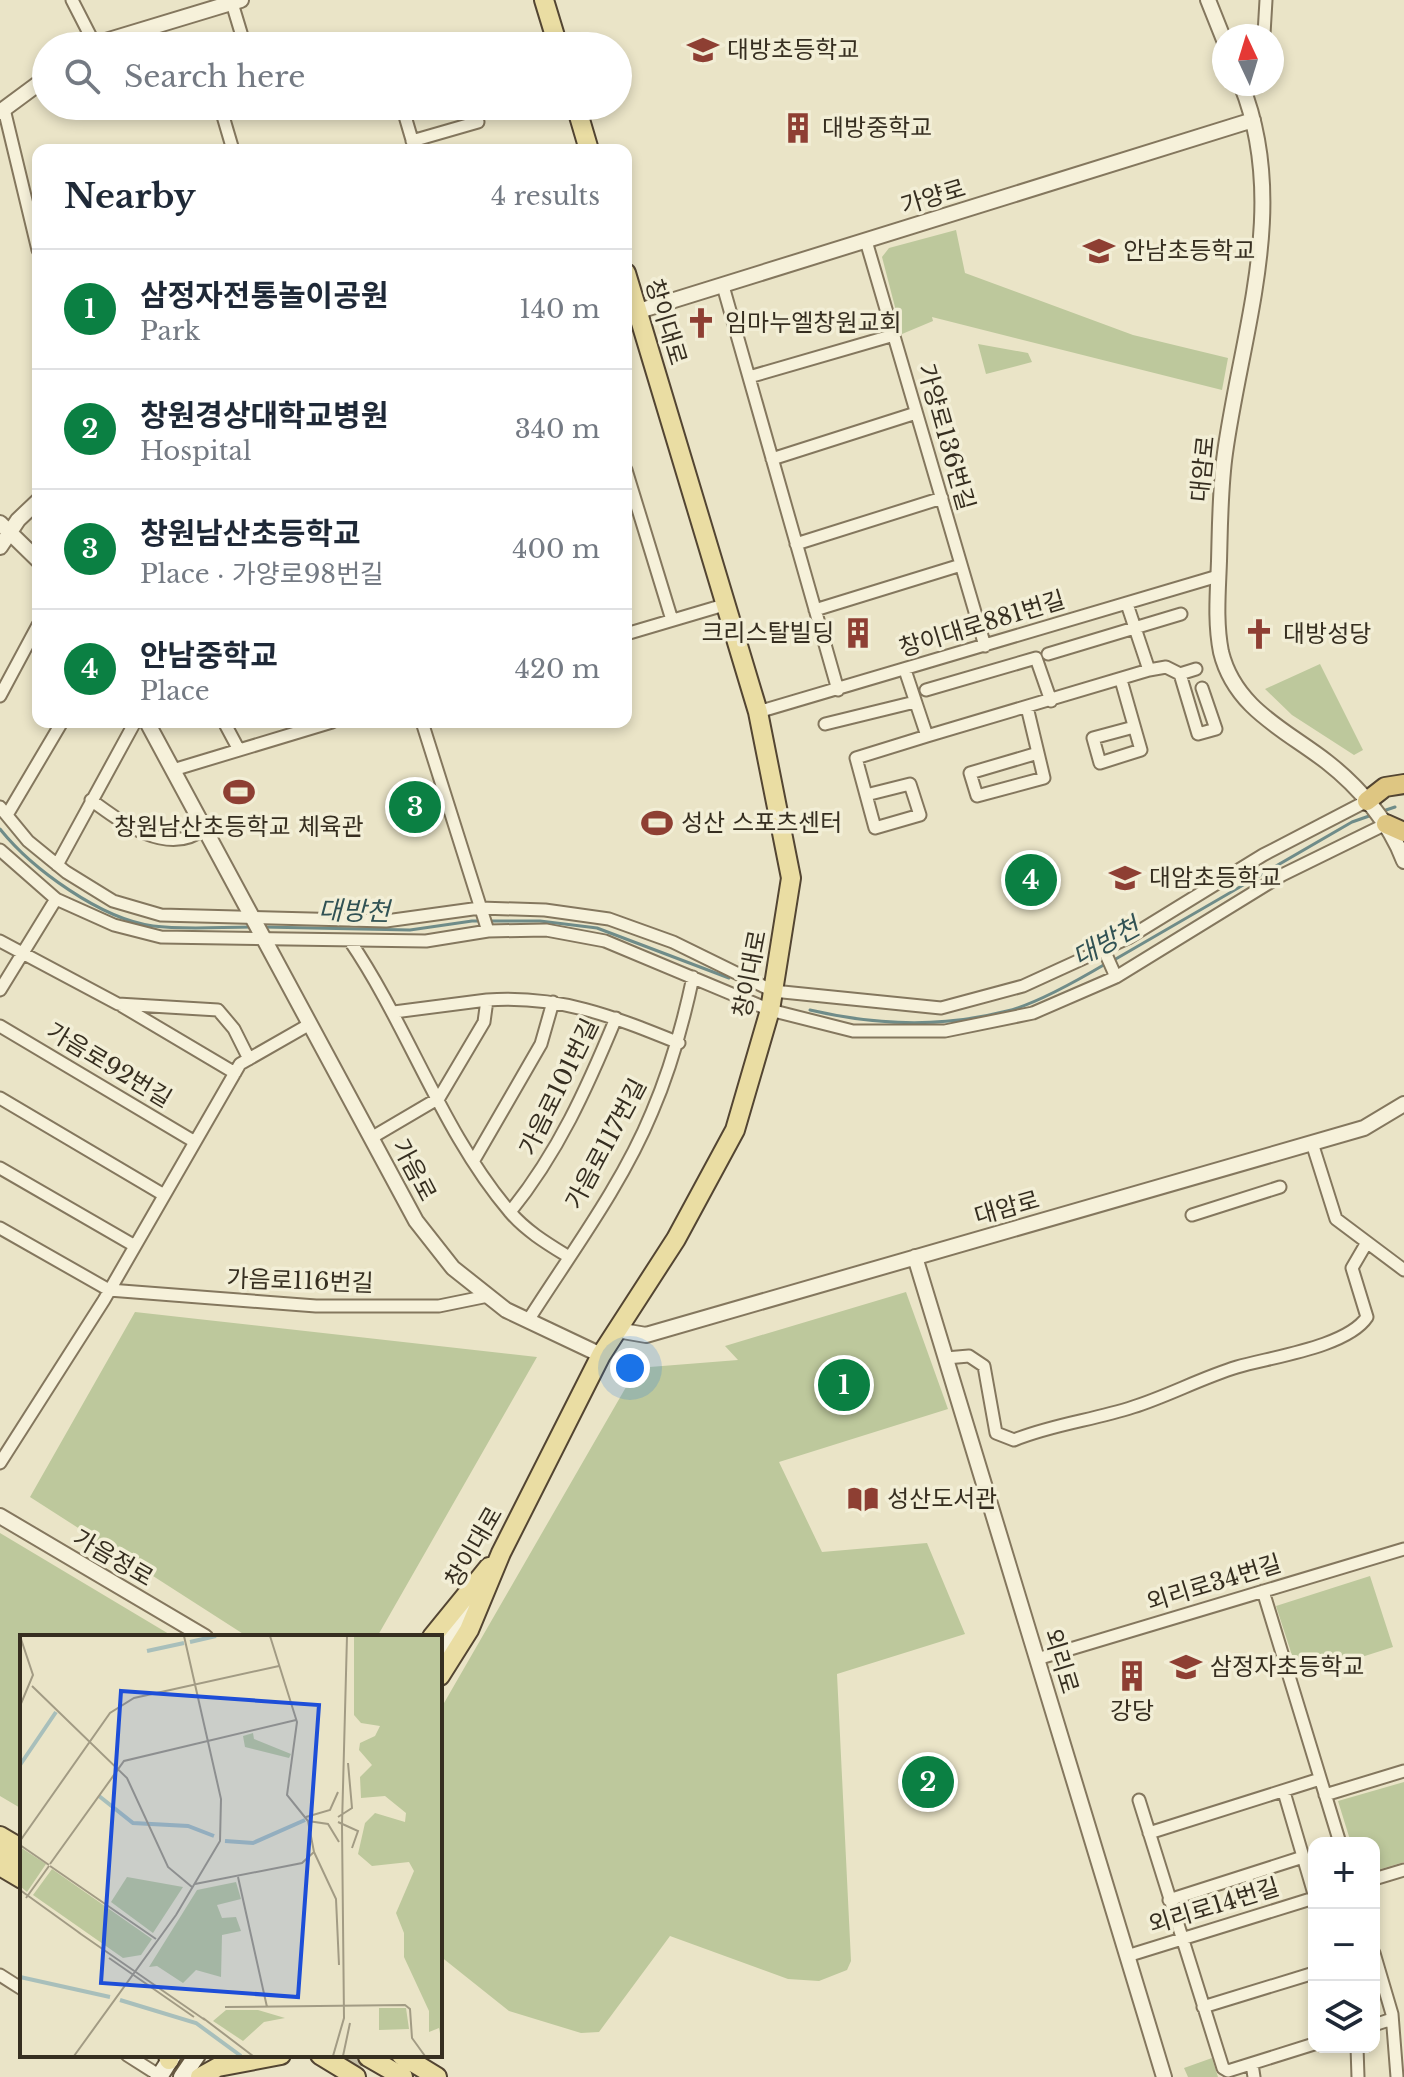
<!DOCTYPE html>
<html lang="en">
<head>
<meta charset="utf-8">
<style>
  body { margin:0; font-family:"Libre Baskerville","Noto Sans KR",serif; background:#f2f2f3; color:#1f2937 }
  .controls { position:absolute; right:24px; bottom:24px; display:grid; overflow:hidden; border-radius:16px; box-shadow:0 4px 12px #0003 }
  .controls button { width:72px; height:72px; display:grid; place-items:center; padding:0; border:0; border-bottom:2px solid #e0e1e3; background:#fff; color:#1f2937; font:40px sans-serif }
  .compass { position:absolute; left:1212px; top:24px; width:72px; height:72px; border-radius:50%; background:#fff; box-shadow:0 4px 12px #0003; rotate:356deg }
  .you { position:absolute; left:630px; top:1368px; width:28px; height:28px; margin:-20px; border:6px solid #fff; border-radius:50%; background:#1a73e8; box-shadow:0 0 0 12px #1a73e833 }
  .badge { display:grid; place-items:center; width:52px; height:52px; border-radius:50%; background:#0b8043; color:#fff; font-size:26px; font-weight:700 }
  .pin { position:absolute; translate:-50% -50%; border:4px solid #fff; box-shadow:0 2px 8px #0006 }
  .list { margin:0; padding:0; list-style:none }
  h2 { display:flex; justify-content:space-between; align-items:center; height:104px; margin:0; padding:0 32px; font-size:34px }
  h2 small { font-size:26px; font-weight:400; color:#747a83 }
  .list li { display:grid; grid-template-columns:52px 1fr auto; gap:24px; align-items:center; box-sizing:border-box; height:120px; padding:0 32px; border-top:2px solid #e0e1e3 }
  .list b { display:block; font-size:30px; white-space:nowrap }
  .list p { margin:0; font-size:26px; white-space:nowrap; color:#747a83 }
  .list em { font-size:26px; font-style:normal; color:#747a83 }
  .icon { flex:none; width:44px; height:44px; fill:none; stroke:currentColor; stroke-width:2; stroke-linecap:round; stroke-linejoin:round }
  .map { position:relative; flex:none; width:1404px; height:2077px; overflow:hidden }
  .search { position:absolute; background:#fff; box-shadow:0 4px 12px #0003; left:32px; top:32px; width:600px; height:88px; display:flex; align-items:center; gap:20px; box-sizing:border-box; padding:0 28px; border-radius:44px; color:#747a83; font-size:30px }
  .panel { position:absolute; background:#fff; box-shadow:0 4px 12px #0003; left:32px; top:144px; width:600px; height:584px; border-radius:16px }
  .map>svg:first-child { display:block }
  .green { fill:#bdc89c }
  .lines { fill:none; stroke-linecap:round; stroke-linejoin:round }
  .stream { stroke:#6f8c89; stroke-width:3 }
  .primary-tunnel { stroke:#c6c0a6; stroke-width:18; stroke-dasharray:18 9; stroke-linecap:butt }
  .minor-casing { stroke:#84775e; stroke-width:15 }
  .tertiary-casing { stroke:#84775e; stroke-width:18 }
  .secondary-casing { stroke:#665941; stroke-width:20 }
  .primary-casing { stroke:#534532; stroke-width:22 }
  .trunk-casing { stroke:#534532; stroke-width:22 }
  .minor { stroke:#f6f1da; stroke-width:11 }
  .tertiary { stroke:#f6f1da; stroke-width:14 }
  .secondary { stroke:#f6f1da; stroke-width:16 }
  .primary { stroke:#eadda3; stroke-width:18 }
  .trunk { stroke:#dec682; stroke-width:18 }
  .labels { text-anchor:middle; stroke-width:7; stroke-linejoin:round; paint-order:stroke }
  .poi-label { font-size:24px; fill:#362e20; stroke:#f2eed6; text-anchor:start }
  .street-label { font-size:24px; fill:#362e20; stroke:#f2eed6 }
  .water-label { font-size:26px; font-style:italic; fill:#315254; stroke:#f2eed6 }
  .inset-river { fill:none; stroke:#a8bfbb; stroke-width:4 }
  .inset-road { fill:none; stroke:#a29b84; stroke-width:2 }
  .view { fill:#1d4ed8; fill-opacity:0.15; stroke:#1d4ed8; stroke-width:4 }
  .inset-edge { fill:none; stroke:#362e20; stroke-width:4 }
</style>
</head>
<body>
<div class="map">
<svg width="1404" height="2077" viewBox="0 0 1404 2077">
  <rect width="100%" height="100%" fill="#eae4c7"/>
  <path class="green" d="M956,230L965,273L1133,335L1228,358L1222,390L932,317L933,321L902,334L882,257L889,248Z
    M978,344L1028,353L1032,362L986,374Z
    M1320,664L1363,750L1354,755L1292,715L1265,689Z
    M906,1292L948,1409L779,1462L822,1552L927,1543L965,1634L837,1674L851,1961L847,1970L819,1981L788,1979L670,1936L599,2032L581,2033L509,2011L440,1956V1710L637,1368L738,1360L725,1346Z
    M135,1312L537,1357L377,1637H248L30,1497Z
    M0,1533L174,1637H22V1809L0,1796Z
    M1370,1576L1393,1647L1299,1677L1276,1606Z
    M1404,1782V1862L1374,1871V1843H1351L1338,1801Z
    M1212,2058L1218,2077H1188L1184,2068Z"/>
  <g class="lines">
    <path class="stream" d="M1383,811L1395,807
      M0,829C32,869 101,919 153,926C185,930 220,927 252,927
      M263,927L410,930L472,921H540L597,928L729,978
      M1114,960L1352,822L1372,815
      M810,1010C874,1025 942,1028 1007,1011C1037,1004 1080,979 1107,963"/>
    <path class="primary-tunnel" d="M347,2055L364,2065"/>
    <defs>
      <path id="minor" d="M72,0L94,43
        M232,3L245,46
        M1260,36L1264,34L1266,0
        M346,46L362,41L384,46
        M220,106L233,150
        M402,106L415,150
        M4,109L38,250
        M412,141L478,122
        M866,241L985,646
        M723,286L838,690
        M749,377L894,335
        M772,459L916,413
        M626,470L672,620
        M796,544L942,498
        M1127,604L1149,670
        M815,610L961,565
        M626,634L724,605
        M1048,654L1181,614
        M1180,674L1198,734L1216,729L1202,688
        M1121,680L1141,750L1100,763L1093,738L1134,727
        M926,690L1036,658L1051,701
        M0,696L38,625
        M1027,707L1044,778L977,796L970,773L1038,753
        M758,712L1218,576
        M224,722L239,750
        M422,722L488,931
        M825,724L915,702
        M927,736L1149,670L1166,667L1180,674L1196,669
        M173,770L332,722
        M866,795L910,784L920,815L875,828L856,758L927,736L905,670
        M91,800C122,823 168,857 204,829
        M0,807L28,841L66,872L113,901L161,915L386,921L480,908L545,910L609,919L673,942L773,991L941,1008L1023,986L1128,938L1263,855L1367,801
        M7,815L62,722
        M0,850L56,899L114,925L161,937L426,941L488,931L546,930L605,941L770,1010L853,1031H945L1033,1013L1116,977L1282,875L1386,824
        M57,865L135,722
        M0,941L118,1004L218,1010L234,1029L249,1059
        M350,941C408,1026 443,1134 510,1212C526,1231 548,1244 569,1257
        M1104,950L1116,977
        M0,990L56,899
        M122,1006L235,1073
        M394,1012L487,1000
        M0,1026L195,1142
        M0,1098L164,1195
        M371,1138L439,1098L484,1022L487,1000C560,995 612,1016 679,1043
        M1312,1143L1336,1219L1404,1270
        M474,1160L541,1044L553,1002
        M0,1168L135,1246
        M510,1212C558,1153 587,1088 616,1018
        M1192,1215L1280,1187
        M0,1228L109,1290L316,1306H439L488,1296
        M529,1319C571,1253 622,1185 652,1112C671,1068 683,1024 693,977
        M946,1358L969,1356L984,1366L996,1433L1014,1440C1053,1424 1094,1420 1133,1407C1168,1396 1201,1378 1237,1367C1271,1357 1347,1347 1367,1317L1352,1268L1366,1244
        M0,1463L104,1300L240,1064L310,1024
        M1263,1591L1340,1843
        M1037,1659L1404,1549
        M1284,1792L1314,1894
        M1325,1795L1404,1771
        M1139,1800L1223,2068L1228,2071L1314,2044
        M1149,1833L1320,1779
        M1374,1879L1404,1870
        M1169,1900L1303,1857
        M1374,1953L1392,2014L1397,2077
        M1127,1956L1314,1898
        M0,1975L22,1989
        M1203,2007L1314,1973
        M1374,2025L1392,2019
        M1357,2047L1358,2077
        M127,2055L160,2076
        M1252,2064L1254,2077"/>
      <path id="tertiary" d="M1208,0L1224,40
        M89,46L241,0
        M1241,84C1290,205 1242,330 1225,453C1220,488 1220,526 1219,561C1218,591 1215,622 1221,652C1235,709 1286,730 1327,762C1359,787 1390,823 1404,861
        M0,112L46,78
        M626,315L1253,120
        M0,523L38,560
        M0,547L18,520L38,501
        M147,722L416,1221L453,1268L506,1310L601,1355
        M915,1257L1164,2077
        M617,1330L646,1335L1364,1128L1404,1104
        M0,1516L205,1637"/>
      <path id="secondary" d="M440,1650L475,1594
        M159,2077L173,2055
        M182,2077L197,2055"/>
      <path id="primary" d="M544,0L558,46
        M576,106L589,150
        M432,1637L489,1567
        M440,1676L469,1630L501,1553L601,1355L676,1239L735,1130L770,1010L791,878L758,712L626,273
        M0,1836L22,1849
        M0,1851L22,1864
        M0,1866L22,1879
        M168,2055L169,2060
        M320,2055L356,2077
        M401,2055L437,2077
        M368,2057L403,2077
        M200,2077L218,2067L281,2055"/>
      <path id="trunk" d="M1367,801L1385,787L1404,784
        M1386,824L1404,832"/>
    </defs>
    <use href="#minor" class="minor-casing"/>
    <use href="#tertiary" class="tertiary-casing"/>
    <use href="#secondary" class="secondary-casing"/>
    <use href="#primary" class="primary-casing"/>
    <use href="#trunk" class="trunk-casing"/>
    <use href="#minor" class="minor"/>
    <use href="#tertiary" class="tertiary"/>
    <use href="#secondary" class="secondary"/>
    <use href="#primary" class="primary"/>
    <use href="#trunk" class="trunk"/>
  </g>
  <defs>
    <symbol id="school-bare" viewBox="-9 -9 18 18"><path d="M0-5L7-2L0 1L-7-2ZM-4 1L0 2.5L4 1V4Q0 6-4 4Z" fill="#8e3f33" stroke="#f2eed6" stroke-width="2.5" paint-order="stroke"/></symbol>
    <symbol id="building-bare" viewBox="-9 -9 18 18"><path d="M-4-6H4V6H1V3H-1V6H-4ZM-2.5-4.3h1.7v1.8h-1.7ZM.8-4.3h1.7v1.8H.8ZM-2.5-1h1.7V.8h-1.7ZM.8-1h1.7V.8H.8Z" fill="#8e3f33" stroke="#f2eed6" stroke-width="2.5" paint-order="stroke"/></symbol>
    <symbol id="church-bare" viewBox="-9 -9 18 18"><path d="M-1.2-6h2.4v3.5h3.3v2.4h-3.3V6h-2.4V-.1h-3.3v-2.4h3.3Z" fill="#8e3f33" stroke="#f2eed6" stroke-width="2.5" paint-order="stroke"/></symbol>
    <symbol id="stadium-bare" viewBox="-9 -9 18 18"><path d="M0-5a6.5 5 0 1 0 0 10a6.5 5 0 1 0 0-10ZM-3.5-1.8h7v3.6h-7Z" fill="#8e3f33" stroke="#f2eed6" stroke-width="2.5" paint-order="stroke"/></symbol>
    <symbol id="library-bare" viewBox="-9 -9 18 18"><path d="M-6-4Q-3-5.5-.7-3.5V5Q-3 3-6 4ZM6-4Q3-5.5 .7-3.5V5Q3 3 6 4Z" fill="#8e3f33" stroke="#f2eed6" stroke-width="2.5" paint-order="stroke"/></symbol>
  </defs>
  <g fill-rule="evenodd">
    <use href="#school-bare" x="681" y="28" width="44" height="44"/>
    <use href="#building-bare" x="776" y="106" width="44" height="44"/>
    <use href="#school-bare" x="1077" y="229" width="44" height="44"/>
    <use href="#church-bare" x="679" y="301" width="44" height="44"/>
    <use href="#building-bare" x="836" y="611" width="44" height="44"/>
    <use href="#church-bare" x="1237" y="612" width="44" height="44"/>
    <use href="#stadium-bare" x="217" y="770" width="44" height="44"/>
    <use href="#stadium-bare" x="635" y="801" width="44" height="44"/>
    <use href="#school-bare" x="1103" y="856" width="44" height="44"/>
    <use href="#library-bare" x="841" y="1477" width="44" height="44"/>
    <use href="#school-bare" x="1164" y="1645" width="44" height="44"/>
    <use href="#building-bare" x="1110" y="1654" width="44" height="44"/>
  </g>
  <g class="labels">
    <g class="poi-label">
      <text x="727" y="58">대방초등학교</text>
      <text x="822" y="136">대방중학교</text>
      <text x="1123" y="259">안남초등학교</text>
      <text x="725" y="331">임마누엘창원교회</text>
      <text x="834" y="641" text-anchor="end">크리스탈빌딩</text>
      <text x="1283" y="642">대방성당</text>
      <text x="681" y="831">성산 스포츠센터</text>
      <text x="239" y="835" text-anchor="middle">창원남산초등학교 체육관</text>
      <text x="1149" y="886">대암초등학교</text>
      <text x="887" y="1507">성산도서관</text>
      <text x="1210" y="1675">삼정자초등학교</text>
      <text x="1132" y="1719" text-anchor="middle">강당</text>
    </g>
    <g class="street-label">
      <text transform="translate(933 197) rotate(-17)" y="8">가양로</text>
      <text transform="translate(666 322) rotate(73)" y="8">창이대로</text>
      <text transform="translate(946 437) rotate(74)" y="8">가양로136번길</text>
      <text transform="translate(1203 469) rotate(-84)" y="8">대암로</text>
      <text transform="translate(982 624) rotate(-17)" y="8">창이대로881번길</text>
      <text transform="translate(750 974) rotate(-79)" y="8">창이대로</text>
      <text transform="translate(109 1065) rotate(31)" y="8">가음로92번길</text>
      <text transform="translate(559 1087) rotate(-64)" y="8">가음로101번길</text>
      <text transform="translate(606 1144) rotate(-62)" y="8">가음로117번길</text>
      <text transform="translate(414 1170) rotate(62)" y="8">가음로</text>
      <text transform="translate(1007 1208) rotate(-16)" y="8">대암로</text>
      <text transform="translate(300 1281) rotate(2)" y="8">가음로116번길</text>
      <text transform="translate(474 1547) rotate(-60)" y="8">창이대로</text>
      <text transform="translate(113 1558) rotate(30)" y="8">가음정로</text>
      <text transform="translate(1214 1583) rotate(-17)" y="8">외리로34번길</text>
      <text transform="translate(1061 1661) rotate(73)" y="8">외리로</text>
      <text transform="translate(1214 1906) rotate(-17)" y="8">외리로14번길</text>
    </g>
    <g class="water-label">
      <text transform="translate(354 911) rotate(1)" y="9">대방천</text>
      <text transform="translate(1106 942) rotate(-29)" y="9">대방천</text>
    </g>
  </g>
  <g transform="translate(20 1635)">
    <rect width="422" height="422" fill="#eae4c7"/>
    <path d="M334,1H422V409L419,393L409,397V376L384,322V298L376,278L394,236L389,227L352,231L338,219L345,188L355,178L385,187L386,178L365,161L341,163L340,142L352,130L339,115L340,108L355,101L360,91L341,88L334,80ZM233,98L234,104L271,119L269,123L225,112L223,101ZM0,212L26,229L7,257L0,251ZM32,234L132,304L121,320L103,323L13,260ZM107,242L163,252L133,298L91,267ZM216,247L221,264L197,270L202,283L216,282L221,296L202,300L201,342L176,335L163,348L137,331L129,332L177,255ZM359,373H386L389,394L359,395ZM206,375H238L265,383L244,387L223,406L193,386Z" fill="#bdc89c"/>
    <path class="inset-river" d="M170,7L196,1M127,16L164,8M0,130L36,77M79,161L113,188L168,191L194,201M205,206L233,208L285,185M0,342L90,362M100,365L176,388L221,421"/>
    <path class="inset-road" d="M12,51L107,143L148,232L172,252M0,71L13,40L0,1M286,182L310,175L318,157M318,182L332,173L328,128M288,186L308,189L319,207M318,187L338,196L332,213M0,206L90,78L114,63L259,31M0,210L29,230M294,217L316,264L319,330M30,229L104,126L276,85M30,231L136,304M218,242L247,372M175,249L282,228L294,217L288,186L267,160L277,87L250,1M0,255L61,299M6,263L29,231M58,297L185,385M89,323L174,382M205,372L385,370L390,374L392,403L405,421M183,383L233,421M54,421L156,280L200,206L201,164L164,1M313,421L324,383L322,190L327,1M323,421L330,388"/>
    <path class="view" d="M101,56L299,70L278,362L81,348Z"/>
    <rect width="422" height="422" class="inset-edge"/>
  </g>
</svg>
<div class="controls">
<button>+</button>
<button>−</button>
<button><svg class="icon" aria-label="layers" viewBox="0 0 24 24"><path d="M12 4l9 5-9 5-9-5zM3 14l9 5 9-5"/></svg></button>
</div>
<svg class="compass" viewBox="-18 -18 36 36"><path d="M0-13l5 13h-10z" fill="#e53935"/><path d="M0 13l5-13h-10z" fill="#747a83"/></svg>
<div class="you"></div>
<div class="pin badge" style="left:844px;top:1385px">1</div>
<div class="pin badge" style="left:928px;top:1782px">2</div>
<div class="pin badge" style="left:415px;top:807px">3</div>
<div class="pin badge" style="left:1031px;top:880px">4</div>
<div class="search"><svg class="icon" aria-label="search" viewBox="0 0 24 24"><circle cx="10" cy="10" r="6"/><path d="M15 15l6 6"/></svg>Search here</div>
<section class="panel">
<h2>Nearby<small>4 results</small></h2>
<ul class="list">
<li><span class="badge">1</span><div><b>삼정자전통놀이공원</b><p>Park</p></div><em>140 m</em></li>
<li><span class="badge">2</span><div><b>창원경상대학교병원</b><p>Hospital</p></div><em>340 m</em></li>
<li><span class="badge">3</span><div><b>창원남산초등학교</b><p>Place · 가양로98번길</p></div><em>400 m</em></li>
<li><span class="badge">4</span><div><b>안남중학교</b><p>Place</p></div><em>420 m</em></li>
</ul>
</section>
</div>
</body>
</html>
